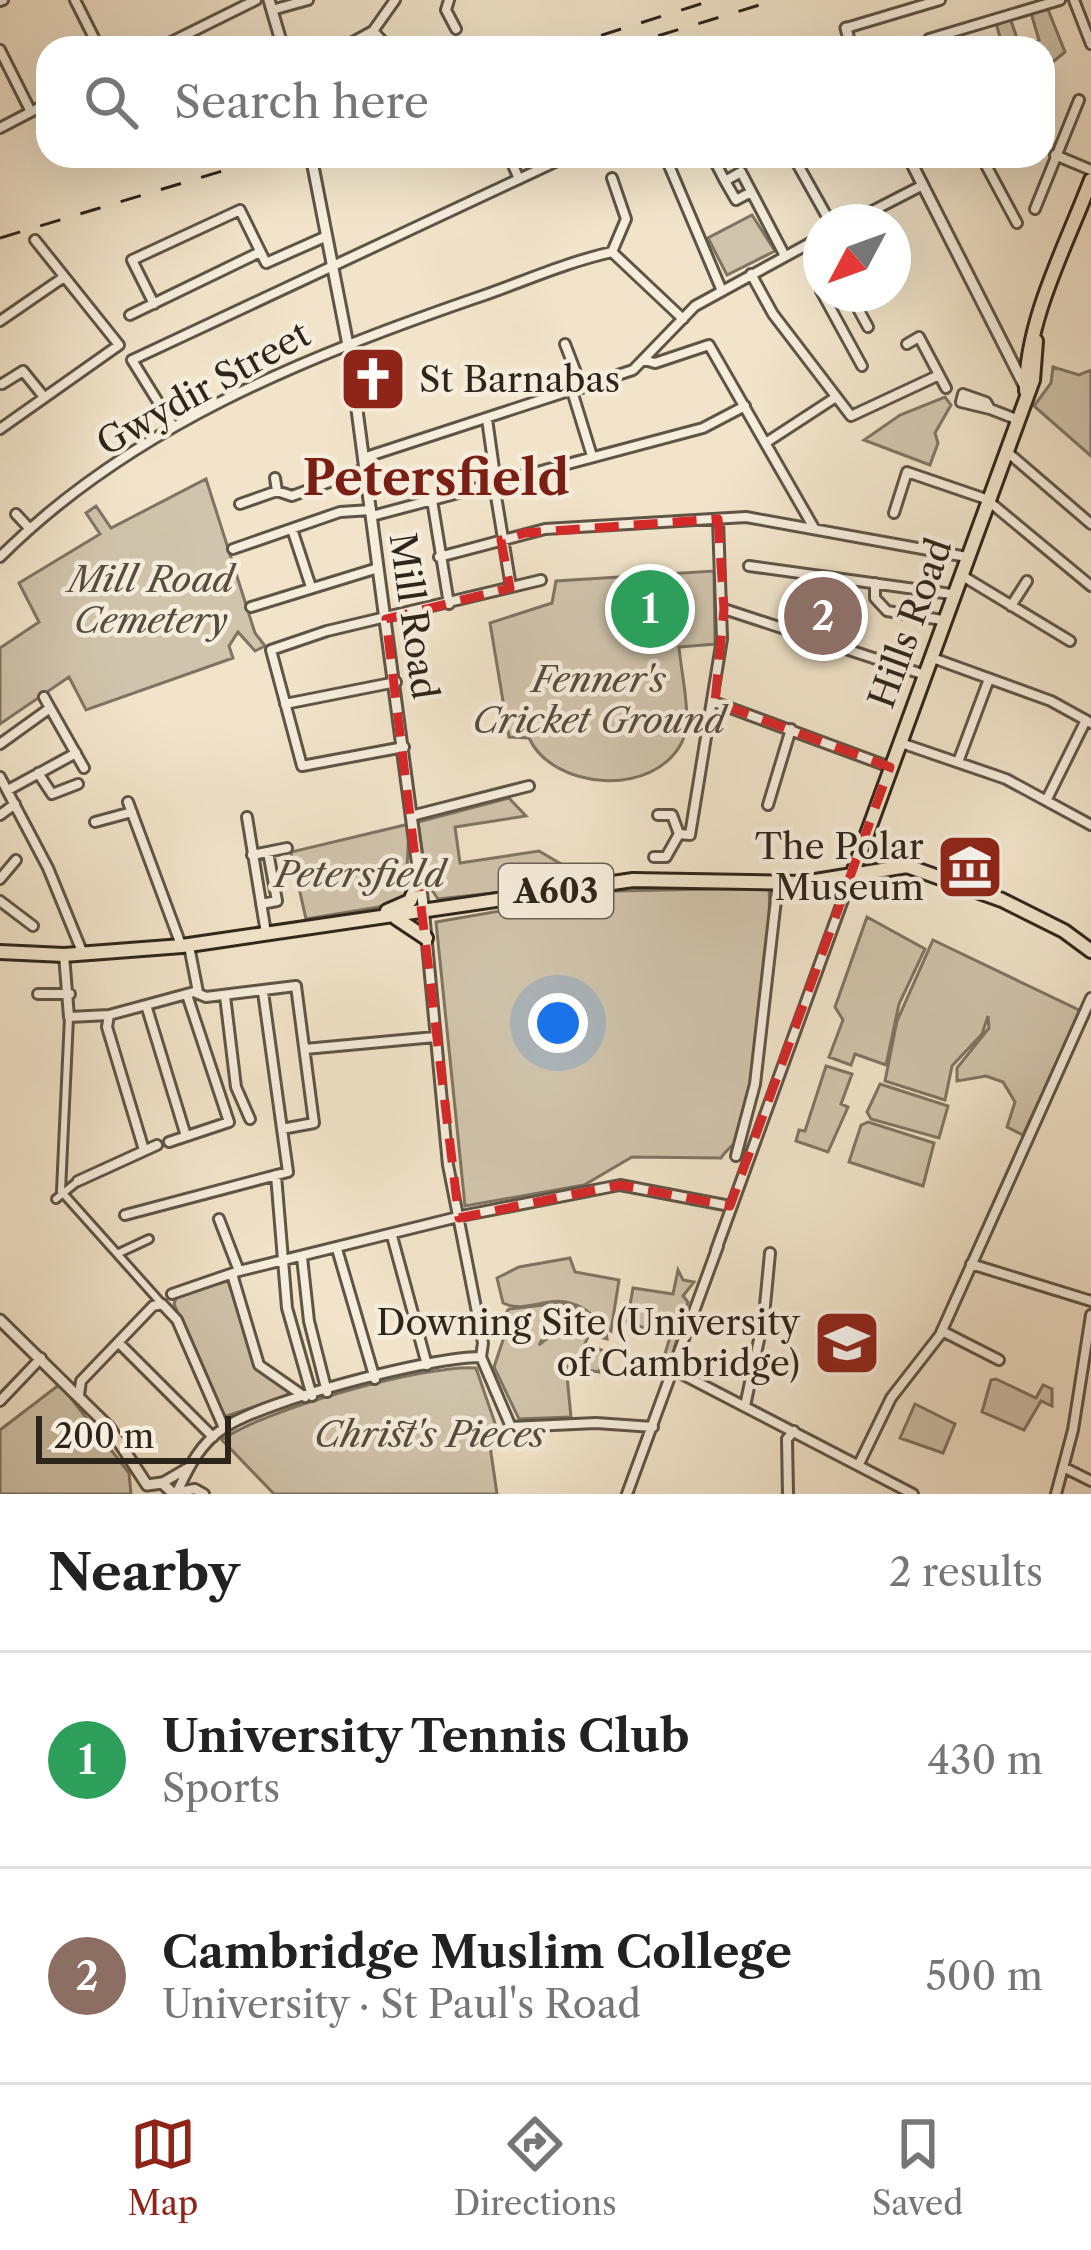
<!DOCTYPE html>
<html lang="en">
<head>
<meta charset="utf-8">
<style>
  body { margin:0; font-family:"Libre Caslon Text",serif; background:#f6f6f6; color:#222 }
  .compass { position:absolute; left:803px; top:204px; width:108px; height:108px; border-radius:50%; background:#fff; box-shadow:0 12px 48px #0002; rotate:229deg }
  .scale { position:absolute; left:36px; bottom:30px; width:195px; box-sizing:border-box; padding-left:12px; border:6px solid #2e251a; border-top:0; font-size:33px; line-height:42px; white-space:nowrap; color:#2e251a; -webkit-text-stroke:9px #f6eddd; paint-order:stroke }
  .you { position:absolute; left:558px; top:1023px; width:42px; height:42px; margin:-30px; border:9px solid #fff; border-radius:50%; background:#1a73e8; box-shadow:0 0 0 18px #1a73e833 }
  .badge { display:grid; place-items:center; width:78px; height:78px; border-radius:50%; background:#8f2418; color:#fff; font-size:39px; font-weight:700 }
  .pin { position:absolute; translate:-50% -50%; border:6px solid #fff; box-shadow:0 3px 12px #0006 }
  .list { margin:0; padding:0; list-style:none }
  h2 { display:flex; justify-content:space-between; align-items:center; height:156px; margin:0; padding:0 48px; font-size:51px }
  h2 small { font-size:39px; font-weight:400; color:#767676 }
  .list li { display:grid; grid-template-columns:78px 1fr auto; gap:36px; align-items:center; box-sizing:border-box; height:216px; padding:0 48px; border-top:3px solid #e0e0e0 }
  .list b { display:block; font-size:45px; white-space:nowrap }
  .list p { margin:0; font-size:39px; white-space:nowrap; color:#767676 }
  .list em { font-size:39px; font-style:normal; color:#767676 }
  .icon { flex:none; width:66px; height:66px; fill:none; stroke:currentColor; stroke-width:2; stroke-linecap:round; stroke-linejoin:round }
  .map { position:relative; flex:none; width:1091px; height:1494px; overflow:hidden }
  .search { position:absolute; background:#fff; box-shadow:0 12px 48px #0002; left:36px; right:36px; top:36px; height:132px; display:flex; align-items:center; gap:30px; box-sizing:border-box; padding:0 42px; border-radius:36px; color:#767676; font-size:45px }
  .sheet { height:588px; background:#fff }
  nav { display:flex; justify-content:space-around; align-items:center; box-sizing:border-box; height:168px; border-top:3px solid #e0e0e0; background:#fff; font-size:33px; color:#767676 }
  nav a { display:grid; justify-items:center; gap:6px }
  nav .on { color:#8f2418 }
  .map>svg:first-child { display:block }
  .green { fill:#d0c4ac; stroke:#7f7463; stroke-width:3 }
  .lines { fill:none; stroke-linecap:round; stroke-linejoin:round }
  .pedestrian-casing { stroke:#5f5546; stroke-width:12 }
  .minor-casing { stroke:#5f5546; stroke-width:14 }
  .tertiary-casing { stroke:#5f5546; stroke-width:15 }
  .primary-casing { stroke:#2e251a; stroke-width:18 }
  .pedestrian { stroke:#f6eddd; stroke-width:6 }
  .minor { stroke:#f6eddd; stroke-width:8 }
  .tertiary { stroke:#f6eddd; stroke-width:9 }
  .primary { stroke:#f1e4ca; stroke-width:12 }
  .rail { stroke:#2e251a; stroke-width:3; stroke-dasharray:21 21; stroke-linecap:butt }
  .marked { fill:none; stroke:#d62828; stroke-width:9; stroke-dasharray:24 15; stroke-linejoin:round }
  .labels { text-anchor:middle; stroke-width:9; stroke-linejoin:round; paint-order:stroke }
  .shield { fill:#f6eddd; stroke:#6a6154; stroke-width:3 }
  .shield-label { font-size:33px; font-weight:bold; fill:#2e251a }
  .poi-label { font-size:36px; fill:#2e251a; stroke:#f6eddd; text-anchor:end }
  .street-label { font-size:36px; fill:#2e251a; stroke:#f6eddd }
  .park-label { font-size:36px; font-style:italic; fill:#564d3e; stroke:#f6eddd }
  .district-label { font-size:48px; font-weight:bold; fill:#7a1f14; stroke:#f6eddd }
</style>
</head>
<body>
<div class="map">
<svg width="1091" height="1494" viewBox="0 0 1091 1494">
  <rect width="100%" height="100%" fill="#f1e4ca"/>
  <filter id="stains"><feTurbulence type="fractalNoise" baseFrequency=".00167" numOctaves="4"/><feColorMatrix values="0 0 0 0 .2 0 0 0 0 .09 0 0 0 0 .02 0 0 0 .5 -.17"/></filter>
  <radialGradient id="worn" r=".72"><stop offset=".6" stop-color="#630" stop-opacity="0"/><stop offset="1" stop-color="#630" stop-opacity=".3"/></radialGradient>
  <path class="green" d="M1047,7L1065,52L1043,70V48H1003L996,23L1010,18L1020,47L1039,40L1031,13Z
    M752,215L775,251L727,275L708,238Z
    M1053,367L1079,375L1091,370V456L1034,406L1051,383Z
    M945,397L951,405L935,433L938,443L930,465L864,440L900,415Z
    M206,479L255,633L265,646L255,651L238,632L229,646L233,658L86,710L69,677L0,724V648L39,622L19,583L100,534L86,513L96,506L111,528Z
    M714,571L715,644L679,647C681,674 693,718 682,742C654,798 553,790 529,738L509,737L490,623L552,603L556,581Z
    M509,798L526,816L455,827L460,863L539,851L561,864L548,867V874L528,878L513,891L438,899L427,883L418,822Z
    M409,824L406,896L397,904L306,919L291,852Z
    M769,888C772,928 756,1112 736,1141C731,1148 725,1151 721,1158L632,1157L584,1185L465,1206L436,922L615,891Z
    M867,917L925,949L899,1004L886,1065L855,1054L851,1065L829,1057L843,1020L835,1007Z
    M933,940L1081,1011L1023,1135L1007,1127L1015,1102L1003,1082L986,1076L957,1081V1068L989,1028L988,1016L982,1034L952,1066L945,1100L885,1081L897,1021Z
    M826,1066L852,1074L841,1104L848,1107L828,1152L796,1141L799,1130L805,1131Z
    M880,1084L948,1106L939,1138L871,1119L867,1112Z
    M868,1122L934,1143L923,1186L849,1162L861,1125Z
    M570,1258L575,1272L619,1280L611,1331C596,1321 588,1307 570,1303C547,1296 525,1314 503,1303L497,1278L519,1267Z
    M678,1270L683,1280L694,1282L683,1296L688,1302L670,1363L664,1357L670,1337L627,1322L633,1288L673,1294Z
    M228,1281L257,1368L297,1392L224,1417L174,1304L177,1295Z
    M561,1303L583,1310L603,1328C580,1329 549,1321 539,1345L556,1331H606L607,1339L589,1334L585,1344L604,1351L599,1372L566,1366L571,1417L519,1419L494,1367L504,1337L498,1322L509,1309Z
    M476,1368L498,1432L490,1446L497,1494H274L222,1440C262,1410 426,1364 476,1368Z
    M996,1379L1036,1398L1043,1385L1052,1389V1406L1041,1401L1024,1430L982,1412L991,1380Z
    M60,1384L129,1473L131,1494H0V1430Z
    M915,1404L955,1424L943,1453L900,1438Z"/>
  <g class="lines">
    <defs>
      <path id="pedestrian" d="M61,1191L69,1017
        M61,1191L162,1304
        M56,1199L78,1181
        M119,1253L149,1239"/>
      <path id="minor" d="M75,0L99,48
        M449,0L446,10L456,29
        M1074,0L1091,44
        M0,1L3,0
        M272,10L308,0
        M846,28L940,0
        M373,31L389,48
        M159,48L256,0
        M342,48L373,31L395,0
        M923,48L929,39L1060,0
        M0,50L31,112
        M0,128L48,103
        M1055,155L1091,170
        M509,156L519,179
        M665,156L722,291
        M712,156L725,181L741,172L785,256
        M793,156L830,222
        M981,156L1017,223
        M612,178L626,219L612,252
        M725,181L736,200L751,192
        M1035,209L1079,100
        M851,222L923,185
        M751,274L773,314L851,416L939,375
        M821,291L862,366
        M850,294L868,327
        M154,304L132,260L240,210L266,263L327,236
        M130,315L260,252
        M0,321L64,277
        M565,344L582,388
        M907,344L919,337L946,388
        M644,360L655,363L709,345L814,528
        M2,384L23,371L44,397
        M572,391L592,456
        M963,394L986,402L990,409L961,402Z
        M990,409L1016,419
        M487,419L496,483
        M173,426L132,360L568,156
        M0,429L119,345L35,240
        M767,442L836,397
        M1006,451L1091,524
        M363,458L633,370L695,306L821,237
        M275,478L277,491
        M494,484L511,587
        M432,500L449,604
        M240,504L277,491L292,496L364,469
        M894,513L907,472L986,499L1091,586
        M16,514L30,529
        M372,516L703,428L745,406
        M292,529L311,587
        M233,549L340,512L371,510
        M0,557C130,427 303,358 473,299C518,284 566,262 612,252L683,319
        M439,557L545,529L746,517L967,557
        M749,566L951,594
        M961,575L1070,641
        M875,583V598L887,611L942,620
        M1011,606L1027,581
        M251,607L378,568
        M724,609L922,674
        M930,657L1051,701L1091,723
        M44,697L50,708
        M714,702L890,767
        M285,704L396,682
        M901,743L1006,779L1091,825
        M0,744L50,708L84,768
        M404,747L302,766L271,650L327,631L541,580
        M958,762L989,679
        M38,773L52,794L78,784
        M0,777L48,868L83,954
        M8,790L76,753
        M1047,799L1086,720
        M128,802L181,945
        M768,805L791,729
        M0,815L15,804
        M415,815L529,786
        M247,817L266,933
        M95,822L132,812
        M679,834L690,835L722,639L718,519
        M252,855L287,848
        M654,857H666L679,834L672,815H658
        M0,879L16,860
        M0,901L33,926
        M261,904L277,901L268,852
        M424,912L448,1165L483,1343L481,1357L511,1427L596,1423L653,1427
        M189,946L198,992
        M64,955L69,1017L109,1015L194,992L206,997L296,986L314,1123L282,1129
        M38,994H70
        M225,996L236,1087L250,1119
        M146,1005L186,1136
        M109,1015L107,1027L144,1150
        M305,1049L435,1037
        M169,1142L229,1122L188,998
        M736,1156L755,1084L778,882
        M276,1175L287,1308L312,1396
        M78,1181L157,1145
        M125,1215L288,1172L263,992
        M219,1219L239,1271
        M392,1236L427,1365
        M337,1249L375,1379
        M716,1250L852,875
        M302,1257L309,1321L327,1392
        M971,1264L1091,1301
        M232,1274L259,1365L305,1397
        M172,1294L239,1271L466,1215L620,1185L730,1206
        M942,1331L999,1360
        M119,1343L213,1437
        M674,1370L913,1494
        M79,1395L81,1381L153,1306L162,1304L177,1320L224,1428
        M0,1401L41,1358
        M745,1406L764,1316L770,1253
        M859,1464L891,1398L940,1335L1091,998
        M1065,1468L1091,1481
        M162,1483L186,1469
        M178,1492L195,1489L204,1494
        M176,1494C188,1469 199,1444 224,1428C262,1401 434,1356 481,1357
        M627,1494L718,1246
        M788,1494L787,1439L794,1431
        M1056,1494L1073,1430L1091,1315"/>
      <path id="tertiary" d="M269,0L283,48
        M846,28L851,48
        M311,156L349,350L424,912
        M908,156L1025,387
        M0,1320L109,1427L147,1485
        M147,1485L162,1483L174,1494"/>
      <path id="primary" d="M1026,391C1026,320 1066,246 1091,180
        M852,875L1033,380L1036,341
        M387,911L410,901L420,878
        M396,918L426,938
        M0,952L64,955L182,946L633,880L803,883L907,866L1002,900L1064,931L1091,951"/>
    </defs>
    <use href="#pedestrian" class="pedestrian-casing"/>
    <use href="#minor" class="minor-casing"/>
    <use href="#tertiary" class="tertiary-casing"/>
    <use href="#primary" class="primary-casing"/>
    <use href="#pedestrian" class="pedestrian"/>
    <use href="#minor" class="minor"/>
    <use href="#tertiary" class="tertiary"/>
    <use href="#primary" class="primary"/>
    <path class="rail" d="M561,48L713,0
      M618,48L776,0
      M0,238L272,156"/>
  </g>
  <path class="marked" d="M718,519L724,609L715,702L890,767L730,1206L620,1185L459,1218L386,619L510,588L501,540L525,533Z"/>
  <defs>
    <symbol id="church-square" viewBox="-11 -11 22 22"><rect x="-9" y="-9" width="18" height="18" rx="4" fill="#8f2418" stroke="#f6eddd"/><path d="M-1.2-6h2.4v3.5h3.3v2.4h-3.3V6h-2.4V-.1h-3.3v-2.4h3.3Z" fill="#fff"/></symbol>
    <symbol id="museum-square" viewBox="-11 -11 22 22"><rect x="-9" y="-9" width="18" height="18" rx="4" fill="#8f2418" stroke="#f6eddd"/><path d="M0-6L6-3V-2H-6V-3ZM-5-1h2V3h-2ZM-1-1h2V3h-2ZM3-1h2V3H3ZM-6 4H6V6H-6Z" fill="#fff"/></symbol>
    <symbol id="university-square" viewBox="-11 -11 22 22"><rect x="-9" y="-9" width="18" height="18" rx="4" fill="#8f2418" stroke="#f6eddd"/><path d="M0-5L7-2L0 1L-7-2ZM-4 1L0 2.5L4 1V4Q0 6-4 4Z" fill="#fff"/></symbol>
  </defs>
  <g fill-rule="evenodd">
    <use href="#church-square" x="335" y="341" width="76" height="76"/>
    <use href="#museum-square" x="932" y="829" width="76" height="76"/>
    <use href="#university-square" x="809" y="1305" width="76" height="76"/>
  </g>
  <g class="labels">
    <rect class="shield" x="499" y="864" width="114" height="54" rx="9"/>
    <g class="shield-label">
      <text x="556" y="903">A603</text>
    </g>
    <g class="poi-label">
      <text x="419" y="392" text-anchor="start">St Barnabas</text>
      <text x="924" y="859">The Polar<tspan x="924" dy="41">Museum</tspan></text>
      <text x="800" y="1335">Downing Site (University<tspan x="800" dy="41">of Cambridge)</tspan></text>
    </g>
    <g class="street-label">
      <text transform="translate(203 388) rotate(-29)" y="13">Gwydir Street</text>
      <text transform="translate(414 616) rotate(82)" y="13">Mill Road</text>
      <text transform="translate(910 623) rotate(-70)" y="13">Hills Road</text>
    </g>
    <g class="park-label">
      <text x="151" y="592">Mill Road<tspan x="151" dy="41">Cemetery</tspan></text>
      <text x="599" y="692">Fenner's<tspan x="599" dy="41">Cricket Ground</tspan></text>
      <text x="360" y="887">Petersfield</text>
      <text x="430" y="1447">Christ's Pieces</text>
    </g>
    <g class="district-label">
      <text x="436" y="495">Petersfield</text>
    </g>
  </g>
  <rect width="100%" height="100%" filter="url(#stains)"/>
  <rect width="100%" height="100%" fill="url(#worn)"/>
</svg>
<svg class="compass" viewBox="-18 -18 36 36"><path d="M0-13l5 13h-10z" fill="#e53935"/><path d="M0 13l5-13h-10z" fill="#767676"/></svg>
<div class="scale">200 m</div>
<div class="you"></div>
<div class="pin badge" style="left:650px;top:609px;background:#2e9e5b">1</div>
<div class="pin badge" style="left:823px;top:616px;background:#8d6e63">2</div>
<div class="search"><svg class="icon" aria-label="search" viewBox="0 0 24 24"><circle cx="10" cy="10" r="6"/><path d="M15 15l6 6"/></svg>Search here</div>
</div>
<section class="sheet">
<h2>Nearby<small>2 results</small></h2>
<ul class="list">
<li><span class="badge" style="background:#2e9e5b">1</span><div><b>University Tennis Club</b><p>Sports</p></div><em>430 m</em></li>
<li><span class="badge" style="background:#8d6e63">2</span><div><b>Cambridge Muslim College</b><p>University · St Paul's Road</p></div><em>500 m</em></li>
</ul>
</section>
<nav>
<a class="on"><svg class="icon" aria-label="map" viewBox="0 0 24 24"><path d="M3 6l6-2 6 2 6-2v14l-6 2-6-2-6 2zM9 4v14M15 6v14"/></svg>Map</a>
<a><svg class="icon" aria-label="directions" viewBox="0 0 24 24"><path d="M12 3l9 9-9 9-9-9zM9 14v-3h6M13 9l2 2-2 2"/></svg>Directions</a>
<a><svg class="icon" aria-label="saved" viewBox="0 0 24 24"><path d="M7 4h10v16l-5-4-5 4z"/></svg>Saved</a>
</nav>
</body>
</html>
